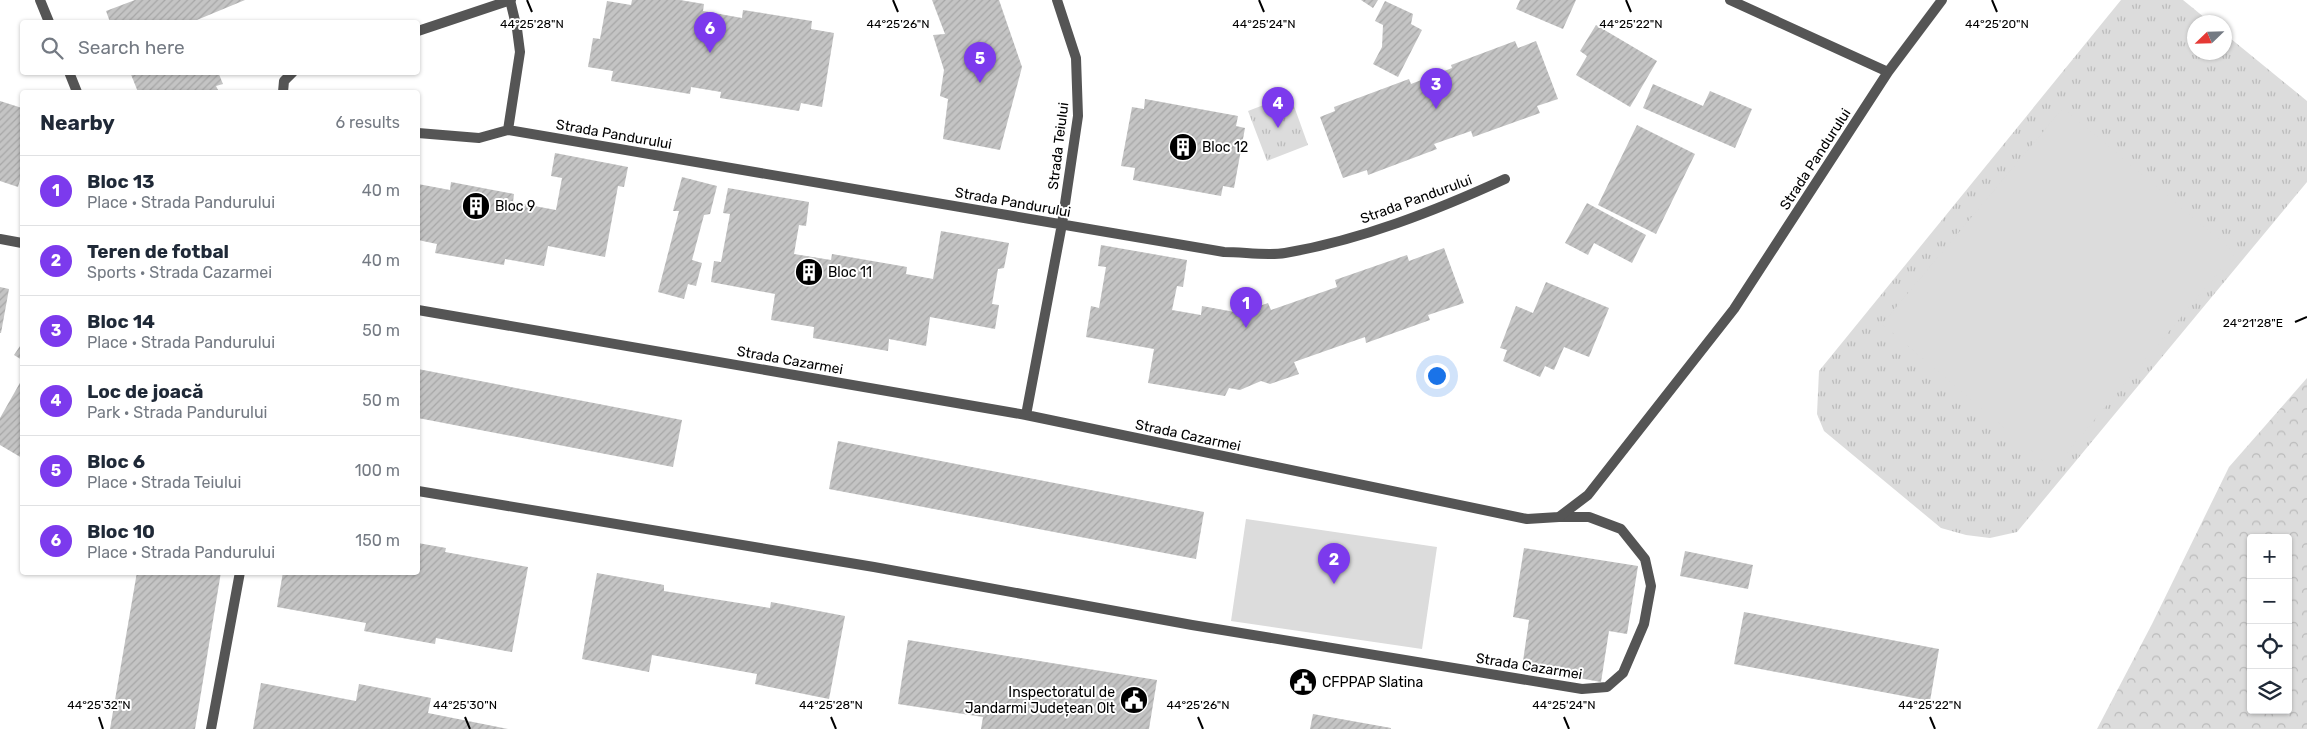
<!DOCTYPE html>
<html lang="en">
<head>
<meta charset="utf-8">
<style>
  body { margin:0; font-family:Rubik,sans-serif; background:#f6f6f7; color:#1f2937 }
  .controls { position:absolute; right:15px; bottom:15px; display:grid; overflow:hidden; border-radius:5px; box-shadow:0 1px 4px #0004 }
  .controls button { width:45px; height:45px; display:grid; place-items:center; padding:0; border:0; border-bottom:1px solid #e0e1e3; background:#fff; color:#1f2937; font:25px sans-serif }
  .compass { position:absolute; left:2187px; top:15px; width:45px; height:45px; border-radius:50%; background:#fff; box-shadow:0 1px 4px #0004; rotate:247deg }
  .you { position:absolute; left:1436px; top:375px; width:18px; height:18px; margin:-12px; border:4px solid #fff; border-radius:50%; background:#1a73e8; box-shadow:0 0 0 8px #1a73e833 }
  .badge { display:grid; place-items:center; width:32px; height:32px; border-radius:50%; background:#7c3aed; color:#fff; font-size:16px; font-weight:700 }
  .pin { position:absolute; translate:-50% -41px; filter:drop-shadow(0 1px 2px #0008) }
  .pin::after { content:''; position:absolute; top:26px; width:18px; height:15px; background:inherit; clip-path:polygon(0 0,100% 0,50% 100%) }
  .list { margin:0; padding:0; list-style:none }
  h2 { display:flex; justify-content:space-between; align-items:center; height:65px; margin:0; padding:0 20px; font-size:21px }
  h2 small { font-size:16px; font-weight:400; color:#747a83 }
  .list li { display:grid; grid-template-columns:32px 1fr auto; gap:15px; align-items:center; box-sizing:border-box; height:70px; padding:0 20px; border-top:1px solid #e0e1e3 }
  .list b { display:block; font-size:19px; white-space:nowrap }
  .list p { margin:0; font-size:16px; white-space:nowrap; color:#747a83 }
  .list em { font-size:16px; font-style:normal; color:#747a83 }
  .icon { flex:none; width:28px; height:28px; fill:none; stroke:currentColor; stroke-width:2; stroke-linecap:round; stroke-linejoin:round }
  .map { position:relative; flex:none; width:2307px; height:729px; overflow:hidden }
  .search { position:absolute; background:#fff; box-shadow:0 1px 4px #0004; left:20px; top:20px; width:400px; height:55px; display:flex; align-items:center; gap:12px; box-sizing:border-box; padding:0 18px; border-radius:5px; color:#747a83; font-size:19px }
  .panel { position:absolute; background:#fff; box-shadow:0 1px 4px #0004; left:20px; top:90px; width:400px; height:485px; border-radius:5px }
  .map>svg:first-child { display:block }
  .grass { fill:url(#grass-tufts) }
  .forest { fill:url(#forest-crowns); fill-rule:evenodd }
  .garden { fill:#dcdcdc }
  .building { fill:url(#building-hatch) }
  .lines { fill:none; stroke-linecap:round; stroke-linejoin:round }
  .service { stroke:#555; stroke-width:10 }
  .minor { stroke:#555; stroke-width:10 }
  .ticks { fill:none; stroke:#000; stroke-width:2 }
  .labels { text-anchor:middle; stroke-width:4; stroke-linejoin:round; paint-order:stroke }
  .street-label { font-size:14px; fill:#000; stroke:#fff }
  .poi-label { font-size:14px; fill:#000; stroke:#fff; text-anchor:start }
  .ticks-label { font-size:12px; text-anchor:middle; fill:#000; stroke:#fff; stroke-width:4; stroke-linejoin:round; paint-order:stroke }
</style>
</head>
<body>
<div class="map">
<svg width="2307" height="729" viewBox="0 0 2307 729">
  <defs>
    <pattern id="grass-tufts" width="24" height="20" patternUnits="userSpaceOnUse" patternTransform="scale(1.25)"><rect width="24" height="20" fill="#dcdcdc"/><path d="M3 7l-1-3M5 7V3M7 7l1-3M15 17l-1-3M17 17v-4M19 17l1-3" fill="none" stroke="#bbb"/></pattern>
    <pattern id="forest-crowns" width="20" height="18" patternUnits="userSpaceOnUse" patternTransform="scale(1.25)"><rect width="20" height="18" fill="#dcdcdc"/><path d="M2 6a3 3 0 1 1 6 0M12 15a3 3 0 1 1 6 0" fill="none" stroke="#bbb"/></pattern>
    <pattern id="building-hatch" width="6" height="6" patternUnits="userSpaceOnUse" patternTransform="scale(1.25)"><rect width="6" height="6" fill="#c4c4c4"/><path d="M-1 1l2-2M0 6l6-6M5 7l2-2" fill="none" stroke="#a7a7a7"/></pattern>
  </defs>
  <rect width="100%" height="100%" fill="#fff"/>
  <path class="grass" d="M2121,0H2183L2210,22H2194V52H2224L2225,34L2307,101V182L2017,532L1990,538L1966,535L1941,528L1824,431L1817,414L1819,371Z
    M1290,95L1308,145L1267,161L1248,111Z"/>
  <path class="forest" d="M2307,378V729H2097L2152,624L2229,467ZM2251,538H2288V710H2251Z"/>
  <path class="garden" d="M2063,108L2235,253L2053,469L1882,324Z
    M1246,519L1437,547L1422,649L1231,621Z"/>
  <path class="building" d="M135,0H245L192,22H110L106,11Z
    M632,0H680L704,4L703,11L742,18L743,10L812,21L811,29L834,33L822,107L801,103L799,111L720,98L721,92L691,87L690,94L611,81L613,71L588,67L593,38L600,39L607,1L631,5Z
    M932,0H999L1022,67L1000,150L943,139L948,99L940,96L944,70L933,35L945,34Z
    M1361,0H1378L1373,8Z
    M1520,0H1576L1563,29L1516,9Z
    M1385,1L1413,14L1411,24L1422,30L1398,77L1373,64L1382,47L1383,25L1375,21Z
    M1596,25L1657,61L1630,107L1576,75L1587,56L1580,51Z
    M1515,41L1518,48L1536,41L1558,99L1537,106L1540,113L1473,137L1471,131L1434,144L1437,149L1368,175L1367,170L1343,178L1320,117L1335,111L1334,107L1409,79L1411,84L1452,68L1451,65Z
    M130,72H218L223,84L216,86L219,92H138Z
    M1653,84L1703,106L1710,91L1752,109L1735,148L1643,108Z
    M1145,99L1238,116L1236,126L1245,128L1234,188L1223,186L1221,196L1133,180L1135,168L1121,166L1132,107L1144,109Z
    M0,101L22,108V172L18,187L0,181Z
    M1637,125L1695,154L1656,234L1598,205Z
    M555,153L628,167L624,187L618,186L605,257L548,246L544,266L505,259L504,265L435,253L437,244L418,240V184L450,190L451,182L514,194L513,202L556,210L562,178L551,176Z
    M682,177L717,186L710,214L704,215L692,260L702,263L696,286L688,284L684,299L658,292L679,211H673Z
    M728,188L809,202L806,226L799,225L794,254L831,260L832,254L907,267L906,274L933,279L941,231L1009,243L1004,268L998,269L992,304L999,305L995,329L930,317L926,346L889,339L888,351L813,338L814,327L771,320L775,294L711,282L714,261L721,262L730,214L723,213Z
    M1587,203L1646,235L1632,263L1594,243L1588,255L1565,243Z
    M1101,245L1187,260L1183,287L1177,286L1172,310L1201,315L1202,306L1240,313L1268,303L1271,310L1337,287L1335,280L1407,255L1409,261L1444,248L1464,303L1428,315L1430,320L1366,343L1365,337L1294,362L1299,374L1270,384L1261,381L1240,390L1229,388L1225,396L1148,383L1154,349L1086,337L1091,306L1099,308L1106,267L1098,266Z
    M1546,282L1609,308L1589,357L1564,347L1554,370L1545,366L1540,377L1503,361L1507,350L1500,348L1516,306L1533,313Z
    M0,287L9,289L1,333H0Z
    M22,343V360L14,355Z
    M418,369L682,420L673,467L418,418Z
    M21,381L22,382V458L0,445V418Z
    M838,441L1204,512L1196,559L829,489Z
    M418,543L446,548L445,552L528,567L512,652L436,638L435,644L364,631L366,623L277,607L283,572H418Z
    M1524,548L1638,566L1627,634L1609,631L1601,682L1522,668L1529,620L1513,617Z
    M1685,551L1753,565L1748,589L1680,576Z
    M137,572H221L195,729H110Z
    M597,573L664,585V591L770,608L771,602L845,616L829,699L755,684L757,674L652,655L649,672L582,659Z
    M1744,612L1939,649L1930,701L1734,664Z
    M908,640L1157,680L1149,729H981L983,717L898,704Z
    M261,683L356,701L359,684L431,698L428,713L508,729H253Z
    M1313,714L1391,728V729H1310Z"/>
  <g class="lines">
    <path class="service" d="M418,491L874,567L1192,625L1582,689L1607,687L1623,673L1644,624L1651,586L1645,559L1621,529L1589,517H1559
      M211,729L240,572"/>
    <path class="minor" d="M40,0L49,22
      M1730,0L1888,72
      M418,31L511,0
      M69,72L77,92
      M283,92L284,81L293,72
      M508,130L520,52L517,29L510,0
      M418,133L479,138L508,130L1224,252C1244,252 1266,256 1285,253C1361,240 1435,211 1505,179
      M0,239L22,243
      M418,310L1026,415L1527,519L1559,517L1588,495L1734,309L1888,72L1942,0
      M1026,415L1062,224L1078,116L1076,58L1057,0"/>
  </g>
  <path class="ticks" d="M527,0L532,12M893,0L898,12M1259,0L1264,12M1626,0L1631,12M1992,0L1997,12M2295,322L2307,317M99,717L103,729M465,717L470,729M831,717L836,729M1198,717L1203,729M1564,717L1569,729M1930,717L1935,729"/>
  <defs>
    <symbol id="building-disc" viewBox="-11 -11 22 22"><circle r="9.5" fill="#000" stroke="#fff"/><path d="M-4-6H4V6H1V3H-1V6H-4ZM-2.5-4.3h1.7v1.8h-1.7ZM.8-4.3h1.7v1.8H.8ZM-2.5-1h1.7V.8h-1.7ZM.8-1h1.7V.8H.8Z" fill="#fff"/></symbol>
    <symbol id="civic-disc" viewBox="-11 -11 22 22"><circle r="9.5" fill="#000" stroke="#fff"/><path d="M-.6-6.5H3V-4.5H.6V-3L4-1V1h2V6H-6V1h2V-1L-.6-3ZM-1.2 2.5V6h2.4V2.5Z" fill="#fff"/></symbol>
  </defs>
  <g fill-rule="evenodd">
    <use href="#building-disc" x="1167" y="131" width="32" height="32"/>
    <use href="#building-disc" x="460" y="190" width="32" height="32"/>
    <use href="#building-disc" x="793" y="256" width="32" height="32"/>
    <use href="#civic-disc" x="1287" y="666" width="32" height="32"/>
    <use href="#civic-disc" x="1118" y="684" width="32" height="32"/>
  </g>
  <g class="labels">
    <g class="street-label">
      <text transform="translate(614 134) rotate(10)" y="5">Strada Pandurului</text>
      <text transform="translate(1058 146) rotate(-83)" y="5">Strada Teiului</text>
      <text transform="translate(1815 159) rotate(-57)" y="5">Strada Pandurului</text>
      <text transform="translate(1416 199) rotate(-20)" y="5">Strada Pandurului</text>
      <text transform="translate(1013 202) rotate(10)" y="5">Strada Pandurului</text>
      <text transform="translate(790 360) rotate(10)" y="5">Strada Cazarmei</text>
      <text transform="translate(1188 435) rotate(12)" y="5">Strada Cazarmei</text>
      <text transform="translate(1529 666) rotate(9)" y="5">Strada Cazarmei</text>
    </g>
    <g class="poi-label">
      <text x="1202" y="152">Bloc 12</text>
      <text x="495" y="211">Bloc 9</text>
      <text x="828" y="277">Bloc 11</text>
      <text x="1322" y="687">CFPPAP Slatina</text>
      <text x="1115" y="697" text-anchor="end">Inspectoratul de<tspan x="1115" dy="16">Jandarmi Județean Olt</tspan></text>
    </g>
  </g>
  <g class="ticks-label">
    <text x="532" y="28">44°25'28"N</text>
    <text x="898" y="28">44°25'26"N</text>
    <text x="1264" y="28">44°25'24"N</text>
    <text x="1631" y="28">44°25'22"N</text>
    <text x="1997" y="28">44°25'20"N</text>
    <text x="2253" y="327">24°21'28"E</text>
    <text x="99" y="709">44°25'32"N</text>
    <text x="465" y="709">44°25'30"N</text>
    <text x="831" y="709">44°25'28"N</text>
    <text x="1198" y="709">44°25'26"N</text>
    <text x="1564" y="709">44°25'24"N</text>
    <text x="1930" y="709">44°25'22"N</text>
  </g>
</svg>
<div class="controls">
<button>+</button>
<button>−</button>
<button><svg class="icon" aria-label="locate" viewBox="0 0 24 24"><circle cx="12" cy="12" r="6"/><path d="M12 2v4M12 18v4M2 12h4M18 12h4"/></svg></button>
<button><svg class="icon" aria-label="layers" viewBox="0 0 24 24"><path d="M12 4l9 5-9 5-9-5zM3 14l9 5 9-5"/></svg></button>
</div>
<svg class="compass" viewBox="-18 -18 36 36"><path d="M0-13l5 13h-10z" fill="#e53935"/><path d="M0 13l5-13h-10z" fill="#747a83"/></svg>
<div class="you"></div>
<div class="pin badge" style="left:1246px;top:328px">1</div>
<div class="pin badge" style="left:1334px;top:584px">2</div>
<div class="pin badge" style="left:1436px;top:109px">3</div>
<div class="pin badge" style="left:1278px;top:128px">4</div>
<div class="pin badge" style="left:980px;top:83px">5</div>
<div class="pin badge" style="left:710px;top:53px">6</div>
<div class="search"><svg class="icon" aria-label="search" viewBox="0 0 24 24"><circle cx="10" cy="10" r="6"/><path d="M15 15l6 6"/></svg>Search here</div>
<section class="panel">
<h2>Nearby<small>6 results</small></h2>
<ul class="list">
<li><span class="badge">1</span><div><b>Bloc 13</b><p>Place · Strada Pandurului</p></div><em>40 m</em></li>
<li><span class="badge">2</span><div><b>Teren de fotbal</b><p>Sports · Strada Cazarmei</p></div><em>40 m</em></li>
<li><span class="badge">3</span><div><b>Bloc 14</b><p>Place · Strada Pandurului</p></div><em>50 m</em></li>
<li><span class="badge">4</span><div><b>Loc de joacă</b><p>Park · Strada Pandurului</p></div><em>50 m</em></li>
<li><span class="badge">5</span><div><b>Bloc 6</b><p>Place · Strada Teiului</p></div><em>100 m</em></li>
<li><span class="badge">6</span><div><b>Bloc 10</b><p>Place · Strada Pandurului</p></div><em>150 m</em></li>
</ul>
</section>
</div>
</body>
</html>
